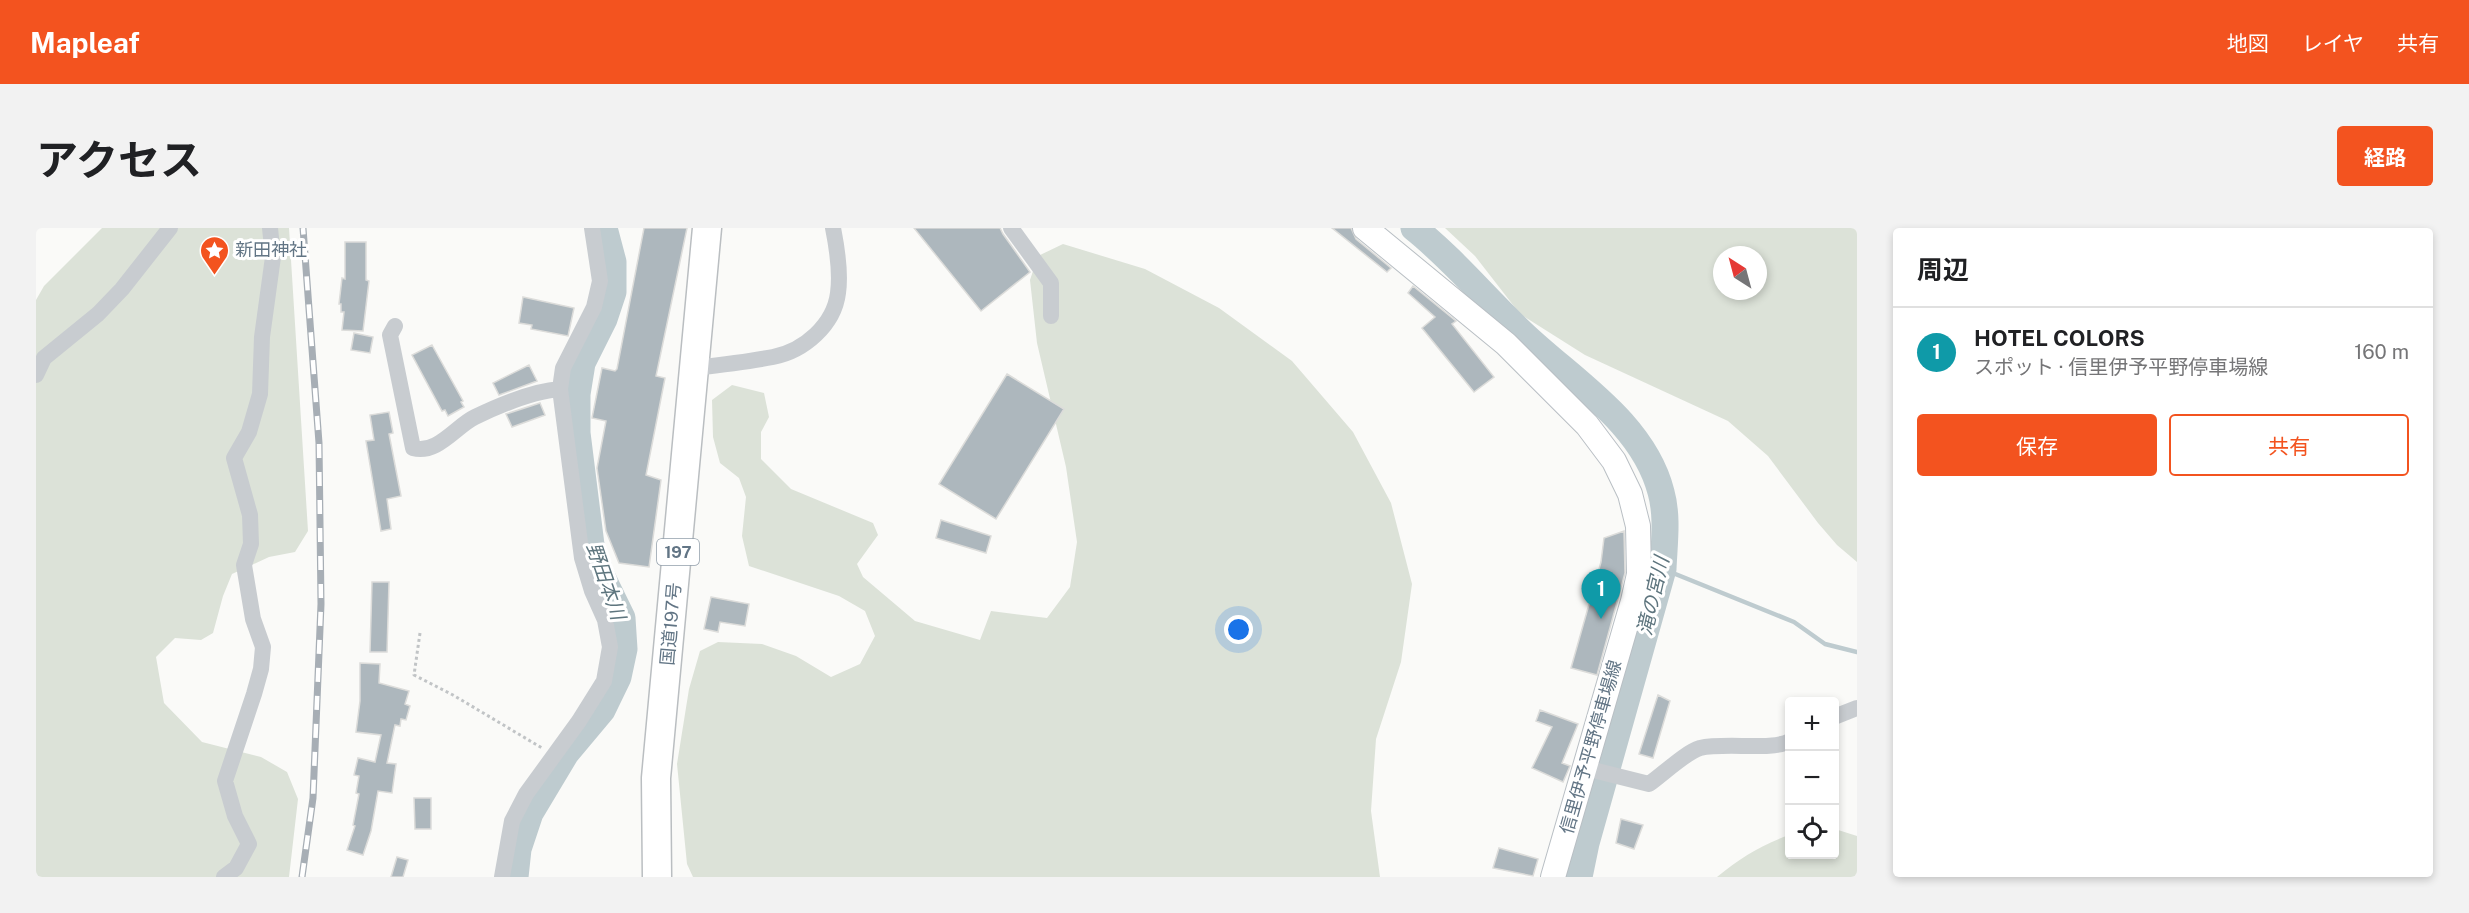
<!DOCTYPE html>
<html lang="ja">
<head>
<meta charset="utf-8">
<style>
  body { margin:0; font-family:"Public Sans","Noto Sans JP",sans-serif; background:#f2f2f2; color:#202124 }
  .controls { position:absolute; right:18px; bottom:18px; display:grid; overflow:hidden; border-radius:6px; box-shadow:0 3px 9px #0003 }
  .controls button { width:54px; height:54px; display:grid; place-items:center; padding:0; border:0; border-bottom:2px solid #e0e0e0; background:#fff; color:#202124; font:30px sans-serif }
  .compass { position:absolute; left:1677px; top:18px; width:54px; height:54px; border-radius:50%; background:#fff; box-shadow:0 3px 9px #0003; rotate:324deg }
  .you { position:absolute; left:1203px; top:402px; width:21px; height:21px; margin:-15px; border:4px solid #fff; border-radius:50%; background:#1a73e8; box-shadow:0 0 0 9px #1a73e833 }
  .badge { display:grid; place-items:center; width:39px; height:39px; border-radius:50%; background:#f3531f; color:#fff; font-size:20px; font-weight:700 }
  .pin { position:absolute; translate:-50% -50px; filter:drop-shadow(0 2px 3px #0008) }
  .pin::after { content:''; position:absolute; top:32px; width:21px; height:18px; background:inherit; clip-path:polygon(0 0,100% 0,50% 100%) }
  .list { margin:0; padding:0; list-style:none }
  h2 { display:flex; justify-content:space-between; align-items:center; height:78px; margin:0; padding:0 24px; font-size:26px }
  h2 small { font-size:20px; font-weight:400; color:#757577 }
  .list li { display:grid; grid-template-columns:39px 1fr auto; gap:18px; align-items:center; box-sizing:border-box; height:90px; padding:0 24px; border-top:2px solid #e0e0e0 }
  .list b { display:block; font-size:22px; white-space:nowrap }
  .list p { margin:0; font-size:20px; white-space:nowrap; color:#757577 }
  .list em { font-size:20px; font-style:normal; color:#757577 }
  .actions { display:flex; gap:12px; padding:18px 24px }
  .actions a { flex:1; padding:14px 0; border:2px solid #f3531f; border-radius:6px; text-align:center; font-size:21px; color:#f3531f }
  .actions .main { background:#f3531f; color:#fff }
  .icon { flex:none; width:33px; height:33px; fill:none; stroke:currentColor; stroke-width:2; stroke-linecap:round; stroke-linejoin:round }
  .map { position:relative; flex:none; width:1821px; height:649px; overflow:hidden; border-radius:6px }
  header { display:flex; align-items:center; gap:36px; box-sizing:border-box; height:84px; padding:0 30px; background:#f3531f; color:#fff }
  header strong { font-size:28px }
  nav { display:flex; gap:33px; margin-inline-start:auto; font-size:21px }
  .intro { display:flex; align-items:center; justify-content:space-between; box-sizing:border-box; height:144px; padding:0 36px }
  h1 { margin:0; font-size:42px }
  .button { padding:15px 27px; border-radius:6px; background:#f3531f; color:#fff; font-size:21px; font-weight:700 }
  main { display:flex; gap:36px; padding:0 36px }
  aside { flex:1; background:#fff; border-radius:6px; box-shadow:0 3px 9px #0003 }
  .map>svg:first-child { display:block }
  .green { fill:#dce2d8; fill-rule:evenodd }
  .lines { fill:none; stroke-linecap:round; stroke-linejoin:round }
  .stream { stroke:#becbcf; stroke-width:4.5 }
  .river { stroke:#becbcf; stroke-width:27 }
  .building { fill:#adb7bd; stroke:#dcdcda; stroke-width:1.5 }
  .secondary-casing { stroke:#b9bfc4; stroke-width:26 }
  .trunk-casing { stroke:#babec1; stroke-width:31 }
  .path { stroke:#c1c4c6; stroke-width:3; stroke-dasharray:3 3; stroke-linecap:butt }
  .minor { stroke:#c8ccd0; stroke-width:16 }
  .secondary { stroke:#fff; stroke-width:24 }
  .trunk { stroke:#fff; stroke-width:28 }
  .rail-casing { stroke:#a7aeb5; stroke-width:7 }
  .rail { stroke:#fff; stroke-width:4.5; stroke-dasharray:14; stroke-linecap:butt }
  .labels { text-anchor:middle; stroke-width:6; stroke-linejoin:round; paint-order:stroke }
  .shield { fill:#fff; stroke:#919eaa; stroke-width:1.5 }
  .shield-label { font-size:16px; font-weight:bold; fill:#627585 }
  .poi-label { font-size:18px; fill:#627585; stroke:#fff; text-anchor:start }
  .street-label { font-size:18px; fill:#627585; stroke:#fff }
  .water-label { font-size:20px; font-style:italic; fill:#5e757e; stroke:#fff }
</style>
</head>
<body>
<header>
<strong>Mapleaf</strong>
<nav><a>地図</a><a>レイヤ</a><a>共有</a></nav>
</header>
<div class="intro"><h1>アクセス</h1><a class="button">経路</a></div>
<main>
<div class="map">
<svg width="1821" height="649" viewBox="0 0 1821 649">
  <rect width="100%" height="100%" fill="#fafaf8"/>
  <path class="green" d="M66,0H253L272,303L259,324L233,329L196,346L187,368L177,405L165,412L139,410L120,429L128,475L166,514L225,529L251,544L262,571L253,649H0V72L8,58Z
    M1409,0H1821V334L1801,317L1782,295L1732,228L1692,193L1549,127L1484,86L1439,28ZM1686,27H1722V63H1686Z
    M1027,16L1109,41L1183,80L1256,133L1317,204L1355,275L1376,356L1365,434L1340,511L1335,583L1344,649H657L651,636L641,536L653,461L664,423L682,414L726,416L760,428L795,449L824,436L839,408L829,383L803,368L713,338L706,308L710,269L703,250L684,235L677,209L676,172L696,157L728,165L733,189L725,204V231L755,261L837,295L842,307L821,336L827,349L879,393L944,412L955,383L1011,390L1034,359L1041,314L1030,239L1001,115L994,52L1002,28Z
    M1799,601L1821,608V649H1681C1704,630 1725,617 1753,607L1754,626H1798Z"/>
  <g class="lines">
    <path class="stream" d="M1627,341L1758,394L1789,416L1821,424"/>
    <path class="river" d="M1378,0C1417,31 1450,71 1486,105C1535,152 1607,194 1625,264C1632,289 1628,316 1627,341L1550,615L1543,649
      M479,649L482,621L494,585L530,525L566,482L582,449L588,421L586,390L565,347L555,317L541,205V166L546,135L568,91L577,64V34L568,0"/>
  </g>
  <path class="building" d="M608,0H651L620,148L629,150L610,247L625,252L613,339L583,335L570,303L561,240L570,193L556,190L566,140L579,143L581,141Z
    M878,0H964L967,6L994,44L945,83Z
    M1296,0H1315L1320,11L1355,40L1351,44Z
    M309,14H330V52L333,53L327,103L306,102L308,84H305V76H303L306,50L309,51Z
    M1377,58L1420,93L1416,96L1458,149L1438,164L1386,100L1399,89L1372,65Z
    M487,69L538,80L532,108L495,101L496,97L483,95Z
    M318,105L337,109L334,125L315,122Z
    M396,117L427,173L425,174L428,179L412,188L409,182L406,183L376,127Z
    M493,137L501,153L463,167L457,155Z
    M971,146L1028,181L960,291L903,256Z
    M504,175L509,187L476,199L470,186Z
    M353,184L357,205L353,206L365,268L351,271L355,301L345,303L330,213L338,212L334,187Z
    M905,292L955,308L950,325L900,310Z
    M1588,303L1589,345L1561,447L1535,440L1565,334L1568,310Z
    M336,354H353L351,424H334Z
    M675,369L713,376L709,398L684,394L682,404L668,401Z
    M324,435L344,436L343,455L373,463L369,476L374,478L370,492L365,491L364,498L359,497L351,535L360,536L356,565L342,563L335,603L327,627L311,622L319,598L317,597L323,566L320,565L323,548L318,547L322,530L339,534L345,507L320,504L324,473Z
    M1622,467L1634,473L1617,530L1603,526Z
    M1504,482L1542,496L1526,535L1534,538L1527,554L1496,540L1516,499L1500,493Z
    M378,570H395V601H379Z
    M1585,591L1607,597L1598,621L1580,615Z
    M1463,620L1502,631L1497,648L1457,640Z
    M361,629L372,632L367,649H355Z"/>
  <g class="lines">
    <defs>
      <path id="secondary" d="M1329,0L1470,116L1551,197L1578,233L1594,266L1602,298L1603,346L1597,373L1517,649"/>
      <path id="trunk" d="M621,649L620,550L671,0"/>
    </defs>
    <use href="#secondary" class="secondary-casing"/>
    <use href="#trunk" class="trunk-casing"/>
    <path class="path" d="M384,405L378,447L417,467L506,520"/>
    <path class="minor" d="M975,0L1015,55V88
      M359,98L354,107L377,220C401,227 420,198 439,189C464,177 496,163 524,161
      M659,140C685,137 711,134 737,129C768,123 798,97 802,65C805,44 801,20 797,0
      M0,147L8,130L62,86L86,61L134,0
      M1798,489L1821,480
      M1549,540L1613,556C1626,547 1650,524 1664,520C1689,514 1736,523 1754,513
      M188,649L200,640L213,616L199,588L189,553L218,466L225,441L227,419L217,391L208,337L215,316L214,287L198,230L213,204L224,166L226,109L237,29L234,0
      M466,649L476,593L490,566L543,493L568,453L574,419L569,392L556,363L546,330L524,161L527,140L558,79L564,53L556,0"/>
    <use href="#secondary" class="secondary"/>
    <use href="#trunk" class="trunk"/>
    <defs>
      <path id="rail" d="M266,649L277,570L285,376L283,215L267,0"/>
    </defs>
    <use href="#rail" class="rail-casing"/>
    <use href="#rail" class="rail"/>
  </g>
  <defs>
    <symbol id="sight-pin" viewBox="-11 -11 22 30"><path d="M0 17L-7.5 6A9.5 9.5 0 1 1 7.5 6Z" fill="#f3531f" stroke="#fff"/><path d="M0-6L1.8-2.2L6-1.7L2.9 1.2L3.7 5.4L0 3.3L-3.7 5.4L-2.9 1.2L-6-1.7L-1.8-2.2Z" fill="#fff"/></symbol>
  </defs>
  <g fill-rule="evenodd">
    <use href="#sight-pin" x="162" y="6" width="33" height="45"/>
  </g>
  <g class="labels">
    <rect class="shield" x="621" y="311" width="42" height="26" rx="4.5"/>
    <g class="shield-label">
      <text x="642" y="330">197</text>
    </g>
    <g class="poi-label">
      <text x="199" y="28">新田神社</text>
    </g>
    <g class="street-label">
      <text transform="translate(635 396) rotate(-85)" y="6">国道197号</text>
      <text transform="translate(1555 519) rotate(-74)" y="6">信里伊予平野停車場線</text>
    </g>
    <g class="water-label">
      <text transform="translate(570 353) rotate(71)" y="7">野田本川</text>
      <text transform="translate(1617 368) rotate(-77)" y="7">滝の宮川</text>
    </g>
  </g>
</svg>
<div class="controls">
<button>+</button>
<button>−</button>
<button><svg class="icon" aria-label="locate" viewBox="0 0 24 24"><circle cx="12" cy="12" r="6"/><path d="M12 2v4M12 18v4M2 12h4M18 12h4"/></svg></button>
</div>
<svg class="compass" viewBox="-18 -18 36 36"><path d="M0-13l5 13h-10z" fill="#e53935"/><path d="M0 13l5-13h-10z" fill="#757577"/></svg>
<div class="you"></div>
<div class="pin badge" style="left:1565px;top:391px;background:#0f9aa8">1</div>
</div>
<aside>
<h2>周辺<small></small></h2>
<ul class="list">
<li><span class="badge" style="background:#0f9aa8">1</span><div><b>HOTEL COLORS</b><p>スポット · 信里伊予平野停車場線</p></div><em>160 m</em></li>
</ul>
<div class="actions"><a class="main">保存</a><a>共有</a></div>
</aside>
</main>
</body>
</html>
